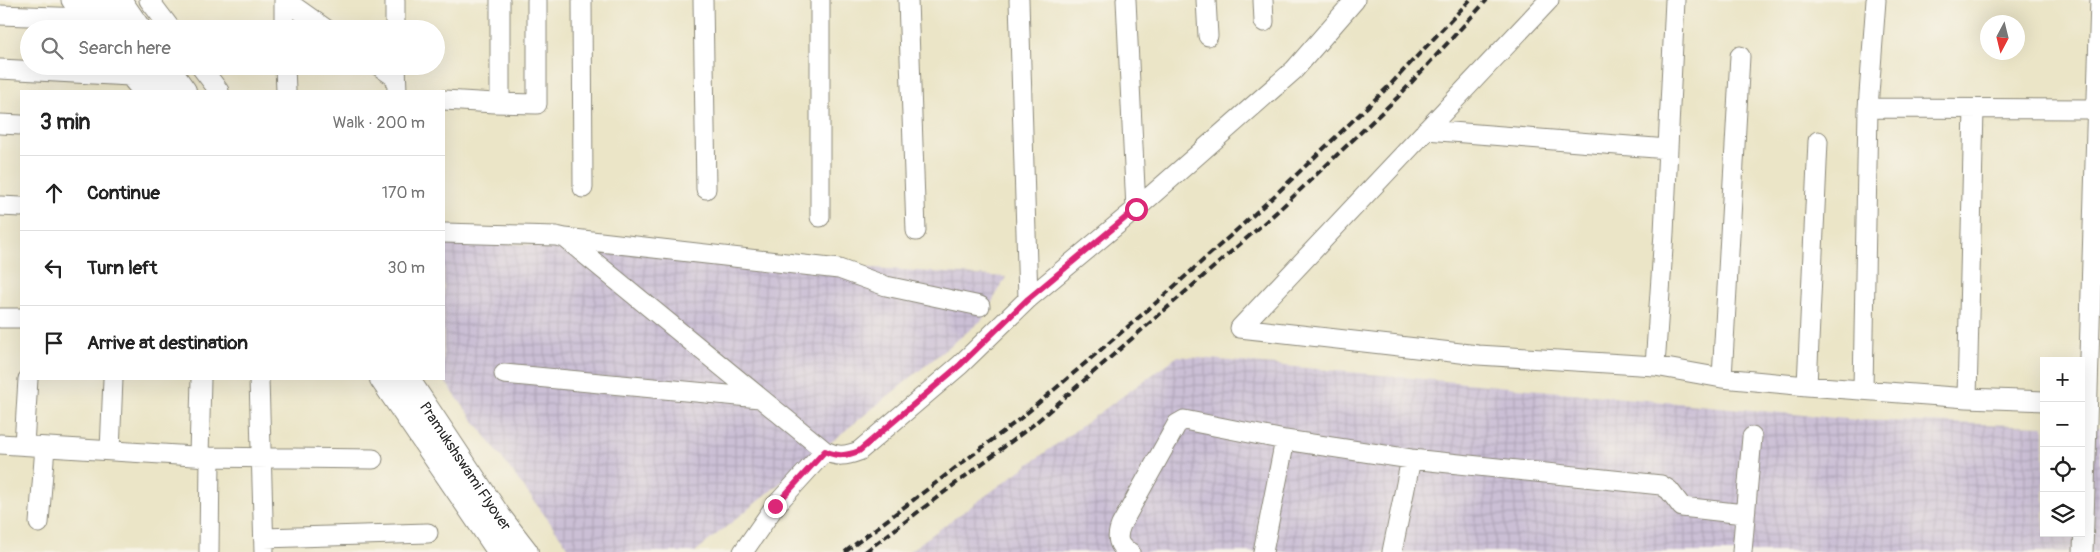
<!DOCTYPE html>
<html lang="en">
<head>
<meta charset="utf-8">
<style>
  body { margin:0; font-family:Pangolin,sans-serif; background:#f6f6f6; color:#222 }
  .controls { position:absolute; right:15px; bottom:15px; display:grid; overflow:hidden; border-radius:0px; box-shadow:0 5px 20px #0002 }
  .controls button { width:45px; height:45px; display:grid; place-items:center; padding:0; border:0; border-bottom:1px solid #e0e0e0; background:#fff; color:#222; font:25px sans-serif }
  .compass { position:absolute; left:1980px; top:15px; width:45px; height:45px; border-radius:50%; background:#fff; box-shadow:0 5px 20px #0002; rotate:187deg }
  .stop { position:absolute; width:15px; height:15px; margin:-11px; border:4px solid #db2777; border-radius:50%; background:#fff }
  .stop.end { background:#db2777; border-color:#fff; box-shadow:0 1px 5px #0008 }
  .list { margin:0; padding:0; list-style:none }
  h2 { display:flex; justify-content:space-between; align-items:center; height:65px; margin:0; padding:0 20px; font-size:21px }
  h2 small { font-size:16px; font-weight:400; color:#767676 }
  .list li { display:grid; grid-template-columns:32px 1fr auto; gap:15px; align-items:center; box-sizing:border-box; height:75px; padding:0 20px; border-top:1px solid #e0e0e0 }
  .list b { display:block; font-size:19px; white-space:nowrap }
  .list em { font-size:16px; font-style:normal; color:#767676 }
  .icon { flex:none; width:28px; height:28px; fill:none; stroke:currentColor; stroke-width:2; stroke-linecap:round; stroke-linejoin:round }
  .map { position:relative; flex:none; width:2100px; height:552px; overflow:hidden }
  .search { position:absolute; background:#fff; box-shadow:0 5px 20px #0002; left:20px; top:20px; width:425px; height:55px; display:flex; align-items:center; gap:12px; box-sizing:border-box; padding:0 18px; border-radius:28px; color:#767676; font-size:19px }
  .panel { position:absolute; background:#fff; box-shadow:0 5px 20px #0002; left:20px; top:90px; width:425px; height:290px; border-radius:0px }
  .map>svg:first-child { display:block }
  .industrial { fill:url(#industrial-grid) }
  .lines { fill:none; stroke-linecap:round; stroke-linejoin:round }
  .minor-casing { stroke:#8b8879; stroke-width:21 }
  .major-casing { stroke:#8b8879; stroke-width:26 }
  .minor { stroke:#fff; stroke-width:19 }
  .major { stroke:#fff; stroke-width:24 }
  .rail { stroke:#2b2b2b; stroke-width:4; stroke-dasharray:8 4; stroke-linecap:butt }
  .route { stroke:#db2777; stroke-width:6 }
  .labels { text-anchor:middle; stroke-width:5; stroke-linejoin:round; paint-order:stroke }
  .street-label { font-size:15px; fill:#2b2b2b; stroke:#f7f3e8 }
</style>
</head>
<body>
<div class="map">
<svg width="2100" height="552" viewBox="0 0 2100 552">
  <defs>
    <pattern id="industrial-grid" width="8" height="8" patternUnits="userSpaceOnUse" patternTransform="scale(1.25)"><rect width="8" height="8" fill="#cbbfd5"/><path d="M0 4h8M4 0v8" fill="none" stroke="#aea4b7"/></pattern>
  </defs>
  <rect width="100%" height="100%" fill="#f7f3e8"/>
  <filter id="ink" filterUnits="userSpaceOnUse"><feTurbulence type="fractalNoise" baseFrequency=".02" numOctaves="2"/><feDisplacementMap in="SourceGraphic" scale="10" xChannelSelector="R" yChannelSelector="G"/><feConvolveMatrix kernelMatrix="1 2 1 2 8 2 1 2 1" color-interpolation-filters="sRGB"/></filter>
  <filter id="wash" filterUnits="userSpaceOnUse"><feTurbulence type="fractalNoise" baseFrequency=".0096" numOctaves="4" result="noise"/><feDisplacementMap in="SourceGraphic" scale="20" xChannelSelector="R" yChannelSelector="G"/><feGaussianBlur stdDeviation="1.12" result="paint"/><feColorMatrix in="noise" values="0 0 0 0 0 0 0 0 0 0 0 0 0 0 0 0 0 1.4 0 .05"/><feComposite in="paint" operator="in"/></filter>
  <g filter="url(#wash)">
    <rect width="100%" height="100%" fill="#ebe5c7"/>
    <path class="industrial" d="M444,239L1006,277L982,320L695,552H572L443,379Z
      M1178,356L1857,420L2044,426V533H2081V427H2100V552H908Z"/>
  </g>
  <g filter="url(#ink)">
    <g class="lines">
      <defs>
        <path id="minor" d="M71,0L93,29
          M149,0L171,29
          M284,0V29
          M285,0L326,29
          M395,0V29
          M582,0L583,188
          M703,0L706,189
          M908,0L916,231
          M1019,0L1028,299
          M1126,0L1136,209
          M1206,0L1208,36
          M1263,0L1264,22
          M1549,0L1240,328L1478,355L1655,366L1722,378L1807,386L1967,398L2044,401
          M0,15L84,18
          M200,66L219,91
          M285,66L286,91
          M379,66L396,78
          M396,66L397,91
          M122,67L142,91
          M0,69L130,76
          M444,100L495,103L500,96V0
          M495,103L537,104V0
          M1868,108L2096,109
          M0,124L21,125
          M1426,130L1668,149
          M0,206L21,207
          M820,217V0
          M444,233L556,236L565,238L825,451C837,457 846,456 859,451L960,365L1028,299L1136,209L1294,70L1355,0
          M565,238L839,269L886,286L980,306
          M0,318H21
          M1655,366L1664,233L1675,0
          M504,374L760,398
          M1722,378L1740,56
          M259,379L264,552
          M1807,386L1818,141
          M1863,390L1868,108L1876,0
          M1967,398L1974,109
          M0,444L210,457L373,459
          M24,445L28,379
          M110,451L113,379
          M199,456L201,379
          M39,523L45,447
          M264,538L428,533
          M209,552L210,457
          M743,552L775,506L825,451
          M1130,552C1117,547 1116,537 1121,525L1177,424L1184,420L1285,440L1411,459L1661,485L1669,490L1682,507L1744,514
          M1263,552L1285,440
          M1392,552L1411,459
          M1742,552L1752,437
          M2083,552L2100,0"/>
        <g id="major">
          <path d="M92,0L113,29"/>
          <path d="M119,0L139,29"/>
          <path d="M139,66L158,91"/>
          <path d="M166,66L184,91"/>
          <path d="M382,379L500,552"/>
          <path id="s1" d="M407,379L499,517L526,552"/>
        </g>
      </defs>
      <use href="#minor" class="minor-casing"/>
      <use href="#major" class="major-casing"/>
      <use href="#minor" class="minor"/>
      <use href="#major" class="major"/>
      <path class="rail" d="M845,552L1021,418L1158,301L1271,199L1388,87L1470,0
        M865,552L1033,425L1279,210L1398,97L1487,0"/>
    </g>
  </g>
  <g class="lines" filter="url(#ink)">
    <path class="route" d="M775,506L825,451C837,457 846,456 859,451L960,365L1028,299L1136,209"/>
  </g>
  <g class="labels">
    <g class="street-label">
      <text dy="5" stroke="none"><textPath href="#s1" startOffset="105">Pramukshswami Flyover</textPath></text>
    </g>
  </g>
</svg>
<div class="controls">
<button>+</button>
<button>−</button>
<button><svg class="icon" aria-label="locate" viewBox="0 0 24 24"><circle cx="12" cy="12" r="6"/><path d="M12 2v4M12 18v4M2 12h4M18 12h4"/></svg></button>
<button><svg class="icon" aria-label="layers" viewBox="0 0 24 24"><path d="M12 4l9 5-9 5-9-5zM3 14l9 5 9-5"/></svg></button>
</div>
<svg class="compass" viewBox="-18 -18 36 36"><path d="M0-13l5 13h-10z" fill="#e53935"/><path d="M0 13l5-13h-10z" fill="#767676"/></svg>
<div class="stop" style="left:1136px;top:209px"></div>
<div class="stop end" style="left:775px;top:506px"></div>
<div class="search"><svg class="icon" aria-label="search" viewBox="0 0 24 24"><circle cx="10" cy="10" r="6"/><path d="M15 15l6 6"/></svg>Search here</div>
<section class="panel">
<h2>3 min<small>Walk · 200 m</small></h2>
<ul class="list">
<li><svg class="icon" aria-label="ahead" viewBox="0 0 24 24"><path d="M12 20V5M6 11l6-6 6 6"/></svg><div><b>Continue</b></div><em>170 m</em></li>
<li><svg class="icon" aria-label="left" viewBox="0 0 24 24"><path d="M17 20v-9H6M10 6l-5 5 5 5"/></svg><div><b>Turn left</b></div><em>30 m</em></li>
<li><svg class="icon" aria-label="arrive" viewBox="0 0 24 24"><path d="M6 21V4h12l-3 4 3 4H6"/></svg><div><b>Arrive at destination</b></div></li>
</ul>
</section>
</div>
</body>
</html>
